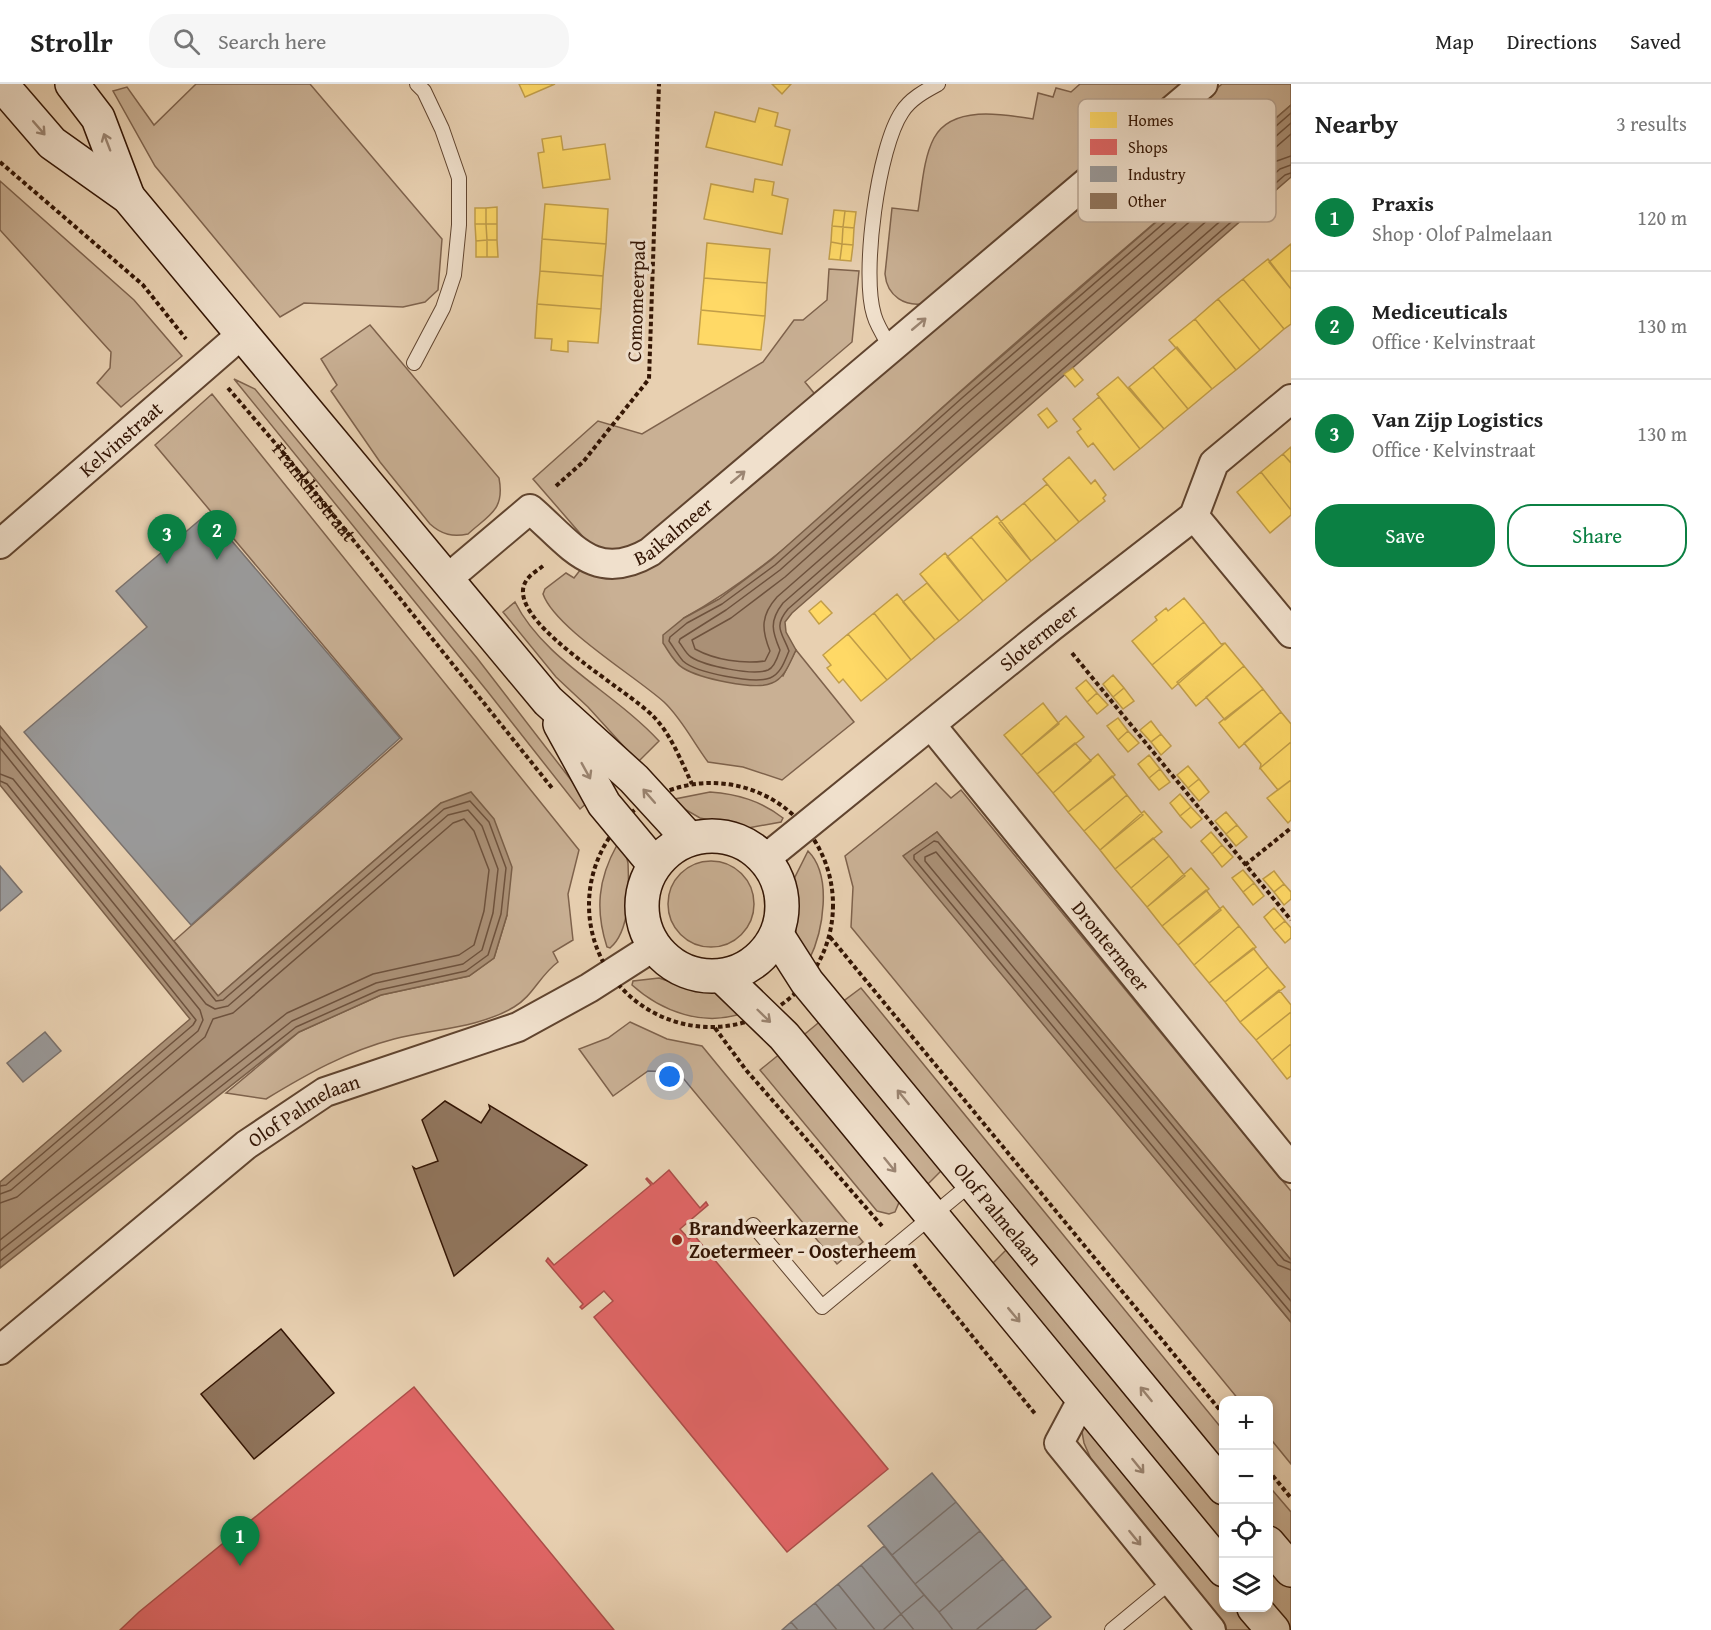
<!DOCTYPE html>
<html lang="en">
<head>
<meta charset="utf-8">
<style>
  body { margin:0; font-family:"Gentium Book Plus",serif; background:#f6f6f6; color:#222 }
  .controls { position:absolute; right:18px; bottom:18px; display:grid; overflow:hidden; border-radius:12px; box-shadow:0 3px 9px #0003 }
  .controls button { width:54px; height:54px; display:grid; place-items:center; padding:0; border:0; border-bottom:2px solid #e0e0e0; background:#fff; color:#222; font:30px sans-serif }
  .you { position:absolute; left:670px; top:993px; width:21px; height:21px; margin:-15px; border:4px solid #fff; border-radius:50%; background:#1a73e8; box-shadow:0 0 0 9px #1a73e833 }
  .badge { display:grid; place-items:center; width:39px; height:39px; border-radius:50%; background:#0b8043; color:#fff; font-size:20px; font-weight:700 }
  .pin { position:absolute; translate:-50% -50px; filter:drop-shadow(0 2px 3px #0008) }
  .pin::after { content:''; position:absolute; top:32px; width:21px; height:18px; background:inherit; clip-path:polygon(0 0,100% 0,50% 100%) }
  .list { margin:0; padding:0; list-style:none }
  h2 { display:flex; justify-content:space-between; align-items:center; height:78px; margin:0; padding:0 24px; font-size:26px }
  h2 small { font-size:20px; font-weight:400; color:#767676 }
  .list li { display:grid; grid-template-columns:39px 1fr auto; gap:18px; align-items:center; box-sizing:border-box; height:108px; padding:0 24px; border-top:2px solid #e0e0e0 }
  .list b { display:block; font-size:22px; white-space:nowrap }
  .list p { margin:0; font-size:20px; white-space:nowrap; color:#767676 }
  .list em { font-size:20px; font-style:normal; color:#767676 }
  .actions { display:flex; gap:12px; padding:18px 24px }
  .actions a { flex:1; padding:14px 0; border:2px solid #0b8043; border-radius:24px; text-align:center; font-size:21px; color:#0b8043 }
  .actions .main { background:#0b8043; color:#fff }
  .icon { flex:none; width:33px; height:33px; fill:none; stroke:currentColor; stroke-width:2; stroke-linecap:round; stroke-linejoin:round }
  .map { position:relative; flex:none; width:1291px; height:1546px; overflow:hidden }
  header { display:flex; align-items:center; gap:36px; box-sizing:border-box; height:84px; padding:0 30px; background:#fff; border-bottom:2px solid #e0e0e0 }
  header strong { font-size:28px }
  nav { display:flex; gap:33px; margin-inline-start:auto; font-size:21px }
  .search { width:420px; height:54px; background:#f6f6f6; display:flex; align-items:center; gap:15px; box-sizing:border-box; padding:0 21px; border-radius:24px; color:#767676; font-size:22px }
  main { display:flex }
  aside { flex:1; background:#fff }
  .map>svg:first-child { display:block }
  .green { fill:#c9b094; stroke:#7e624c; stroke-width:1.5 }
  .water { fill:#aa9076; stroke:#7a5f48; stroke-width:1.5 }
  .homes { fill:#ffd966; stroke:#c29e49; stroke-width:1.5 }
  .shops { fill:#e06666; stroke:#ac4e49; stroke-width:1.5 }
  .industry { fill:#999; stroke:#7a716c; stroke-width:1.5 }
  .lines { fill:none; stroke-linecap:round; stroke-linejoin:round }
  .shore { stroke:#6e523d; stroke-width:1.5 }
  .building { fill:#91765e; stroke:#331504; stroke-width:1.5 }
  .lane-casing { stroke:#60442f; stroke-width:16 }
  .street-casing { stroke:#60442f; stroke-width:32 }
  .secondary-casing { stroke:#331504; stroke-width:36 }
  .path { stroke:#331504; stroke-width:4; stroke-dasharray:4.5 3; stroke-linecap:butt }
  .lane { stroke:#f0e0cc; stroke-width:14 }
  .street { stroke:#f0e0cc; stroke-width:28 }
  .secondary { stroke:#f0e0cc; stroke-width:33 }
  .oneway { stroke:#9b8572 }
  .poi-dot { fill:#8f2418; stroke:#f0e0cc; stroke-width:2 }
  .labels { text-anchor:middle; stroke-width:6; stroke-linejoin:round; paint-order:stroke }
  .street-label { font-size:20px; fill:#331504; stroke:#f0e0cc }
  .poi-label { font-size:20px; font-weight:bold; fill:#331504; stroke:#f0e0cc; text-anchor:start }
  .key { fill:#f0e0cc; stroke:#b7a390; stroke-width:1.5 }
  .key-label { font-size:16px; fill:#331504 }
</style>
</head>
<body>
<header>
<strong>Strollr</strong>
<div class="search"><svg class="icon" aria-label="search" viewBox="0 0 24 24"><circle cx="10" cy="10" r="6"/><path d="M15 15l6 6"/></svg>Search here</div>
<nav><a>Map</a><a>Directions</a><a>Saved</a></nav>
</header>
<main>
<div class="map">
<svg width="1291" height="1546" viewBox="0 0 1291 1546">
  <rect width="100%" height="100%" fill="#e8d0b1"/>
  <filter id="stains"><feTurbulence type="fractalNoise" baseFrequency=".00333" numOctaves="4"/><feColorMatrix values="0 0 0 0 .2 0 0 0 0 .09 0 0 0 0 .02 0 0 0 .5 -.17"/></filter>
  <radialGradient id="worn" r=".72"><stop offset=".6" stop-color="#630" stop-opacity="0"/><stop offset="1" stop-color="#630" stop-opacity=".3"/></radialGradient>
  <path class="green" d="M196,0H310L442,155L438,206L425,218L403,223L304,219L280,233L155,82L113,7L127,3L154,41Z
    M1080,0H1186L927,219C905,224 887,212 885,190L892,124L918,127C922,104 923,75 934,54C952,21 1003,30 1033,35L1038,9L1053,13L1056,4L1071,8Z
    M1222,0H1291V21C1179,119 1065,214 954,313C869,388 783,479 684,534L783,592L796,566L854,638L782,696L743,683L708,678C693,658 682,635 664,618C635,592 555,544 543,510L545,505L566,489L574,494L581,485L666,470L668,472Z
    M0,97L134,216L182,272L121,323L97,299L110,284L111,268L0,146Z
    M829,185L859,187L852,258L805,298L818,314L647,460L622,471L591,462L533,395L598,337L642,350L763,278L794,236H803L827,216Z
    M370,241L499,394C505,426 490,430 468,450C453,453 442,451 430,440L380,378L331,307L337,301L321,275Z
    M234,295L255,305L477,574L588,718L580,725L488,608Z
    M212,310L579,766L568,810L573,856L553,868L558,878C540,891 533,912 514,923C479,944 433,945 394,955C348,967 307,990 266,1015L226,1009L299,948L381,911L469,892L494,874L507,831L441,719L218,912L174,857L402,655L155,361Z
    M515,518C544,576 615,609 659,657L638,678L588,623L556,593L503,528Z
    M936,699L951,714L961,706L1291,1107V1176L937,748L904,772L1291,1238V1380L1269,1353L1268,1316H1239L851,843L853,803L845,772Z
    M710,708C738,710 761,717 783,734L781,738L748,744L700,734L674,719L675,715Z
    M617,761L626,771L628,779C629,804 631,846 610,864L607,863C595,826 598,795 617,761Z
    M808,767C833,792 823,848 809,876L796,854L794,795Z
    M668 820a43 43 0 1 1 86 0a43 43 0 1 1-86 0Z
    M659,894C688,905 722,902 743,929C704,943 662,928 632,901L633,897Z
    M861,904L1223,1346V1386L841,919Z
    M823,935L942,1086L927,1101L800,954Z
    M630,938L667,955L702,962L863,1158L837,1180L678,988L648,987L613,1012L579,965L608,954Z
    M781,969L900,1116L895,1128L889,1130L877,1127L760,986Z
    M1007,1165L1223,1419V1469L991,1181Z
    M1080,1337L1088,1339L1223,1504L1224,1524H1240L1258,1546H1227L1094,1382L1084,1359Z
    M1268,1401L1291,1428V1463L1288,1465L1269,1441Z
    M1268,1474L1291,1501V1546H1287L1269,1523Z"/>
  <path class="water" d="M1291,21V93L792,529L785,538L786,548L796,566C790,578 785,594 772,599C755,607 699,594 683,584C674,579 668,566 663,559V551L684,534L719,515L771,476L958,310Z
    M0,642L218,912L441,719L471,708L494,735L512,783L507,831L494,874L469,892L381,911L299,948L0,1184V1098L190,935L0,701Z
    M937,748L1291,1176V1238L903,772Z"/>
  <path class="homes" d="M519,0H555L525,13Z
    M772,0H791L782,10Z
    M759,24L778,29L775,42L790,46L782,81L706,63L715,28L755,38Z
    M561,52L563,66L605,60L610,95L543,104L538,69L544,68L542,55Z
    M755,95L774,98L772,111L788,115L782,150L704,135L711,100L753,108Z
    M545,120L608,125L606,160L542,155Z
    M497,123V140H486V124Z
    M475,124H486V140H475Z
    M834,126L845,127L843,143L832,142Z
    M845,127L856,128L854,144L843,143Z
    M475,140H486L487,156L476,157Z
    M486,140H497V156H487Z
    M832,142L843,143L842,160L831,158Z
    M843,143L854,144L853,161L842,160Z
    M542,155L606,160L603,192L540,187Z
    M487,156V173H476V157Z
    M487,156H497L498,173H487Z
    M831,158L842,160L840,176L829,175Z
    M707,159L770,165L767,199L704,194Z
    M842,160L853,161L851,177L840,176Z
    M1291,160V205L1269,178Z
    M1268,175L1291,205V240L1284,245L1243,195Z
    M540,187L603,192L601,225L537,220Z
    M704,194L767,199L765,232L701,226Z
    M1243,195L1284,245L1260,266L1218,215Z
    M1218,215L1260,266L1236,286L1195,235Z
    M537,220L601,225L598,259L568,257V268L551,266L552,255L535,254Z
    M701,226L765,232L761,266L698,260Z
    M1195,235L1236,286L1212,305L1169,256Z
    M1177,263L1212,305L1188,325L1153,283Z
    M1153,283L1188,325L1164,345L1129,303Z
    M1073,284L1083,296L1075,303L1064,290Z
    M1118,293L1164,345L1140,365L1097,310Z
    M1099,313L1140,365L1114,386L1093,359L1088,363L1077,348L1081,345L1073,335Z
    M1047,324L1057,337L1048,344L1038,331Z
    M1291,363V379L1283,370Z
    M1283,370L1291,379V426L1261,388Z
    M1069,373L1091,400L1095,396L1106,411L1103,414L1105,417L1079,438L1043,395Z
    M1261,388L1291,426V431L1270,449L1237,408Z
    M1047,400L1079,438L1056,457L1024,419Z
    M1024,419L1056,457L1031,477L999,439Z
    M997,432L1031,477L1007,497L971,453Z
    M971,453L1007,497L983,517L947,473Z
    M945,469L983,517L959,537L920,490Z
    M927,499L959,537L935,556L903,518Z
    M897,510L935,556L911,576L874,529Z
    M1184,514L1204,538L1152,581L1132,557L1157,536L1155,533L1166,524L1168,527Z
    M821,517L832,529L819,540L809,527Z
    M874,529L911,576L887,596L848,550Z
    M1204,538L1221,560L1225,559L1172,605L1152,581Z
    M848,550L887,596L861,617L843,595L839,599L827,584L831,581L823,571Z
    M1225,559L1244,582L1196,622L1177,598Z
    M1244,582L1263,605L1225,636L1206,613Z
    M1113,591L1124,604L1113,613L1103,600Z
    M1086,596L1097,609L1087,618L1076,604Z
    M1124,604L1134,617L1123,625L1113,613Z
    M1263,605L1281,628L1239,664L1219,639Z
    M1097,609L1108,621L1097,630L1087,618Z
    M1043,619L1059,640L1021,671L1004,651Z
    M1281,628L1291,640V658L1260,684L1261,680L1244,659Z
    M1066,632L1084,653L1037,690L1021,671Z
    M1118,634L1128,647L1118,656L1107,642Z
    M1151,637L1161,650L1151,658L1140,646Z
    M1128,647L1139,659L1128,668L1118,656Z
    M1161,650L1171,662L1161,671L1151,658Z
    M1291,658V696L1278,706L1260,684Z
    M1075,659L1091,677L1053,709L1037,690Z
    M1098,670L1115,691L1068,728L1053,709Z
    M1149,671L1160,685L1149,694L1138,680Z
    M1188,682L1199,695L1188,704L1177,691Z
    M1160,685L1170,698L1159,706L1149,694Z
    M1112,692L1127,711L1084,747L1068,728Z
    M1199,695L1209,708L1199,717L1188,704Z
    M1291,696V736L1288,739L1267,714Z
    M1180,710L1191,723L1180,732L1170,719Z
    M1127,711L1143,731L1100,766L1084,747Z
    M1191,723L1202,735L1191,744L1180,732Z
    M1144,727L1162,748L1115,785L1100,766Z
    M1226,728L1237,741L1226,750L1215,737Z
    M1237,741L1247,753L1236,762L1226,750Z
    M1211,748L1222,761L1212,770L1201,757Z
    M1153,754L1169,772L1131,804L1115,785Z
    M1222,761L1233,773L1222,783L1212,770Z
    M1169,772L1185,792L1147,823L1131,804Z
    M1191,784L1209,805L1162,842L1147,823Z
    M1243,786L1254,799L1243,808L1232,794Z
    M1274,787L1284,800L1274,808L1263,795Z
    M1254,799L1264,812L1253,821L1243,808Z
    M1284,800L1291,808V815L1284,821L1274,808Z
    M1206,806L1221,826L1178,861L1162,842Z
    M1223,822L1239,842L1194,881L1178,861Z
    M1274,824L1285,837L1274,846L1264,833Z
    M1285,837L1291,844V854L1285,859L1274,846Z
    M1239,842L1256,863L1209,899L1194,881Z
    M1253,864L1268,883L1225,918L1209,899Z
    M1268,883L1285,903L1240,938L1225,918Z
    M1279,906L1291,921V928L1256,956L1240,938Z
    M1291,928V960L1272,976L1256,956Z
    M1291,960V992L1287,995L1272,976Z"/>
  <path class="shops" d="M669,1086L700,1124L706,1118L708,1121L680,1145L689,1155L694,1151L888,1385L787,1468L594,1233L613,1217L604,1207L582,1225L580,1223L583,1220L546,1177L548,1174L554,1181L651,1101L646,1095L647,1094L653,1100Z
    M414,1303L614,1546H120L139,1528Z"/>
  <path class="industry" d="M208,429L400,654L191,841L24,648L147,543L116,507Z
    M0,782L22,808L0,827Z
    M45,948L61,967L23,998L7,979Z
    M932,1389L956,1418L892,1471L868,1442Z
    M956,1418L980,1447L915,1500L892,1471Z
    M980,1447L1003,1475L939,1528L915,1500Z
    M884,1462L924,1511L901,1530L861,1481Z
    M1003,1475L1027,1504L976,1546H953L939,1528Z
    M861,1481L901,1530L883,1546H875L838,1500Z
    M838,1500L875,1546H837L815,1519Z
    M1027,1504L1051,1533L1035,1546H976Z
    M924,1511L939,1528L953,1546H914L901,1530Z
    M815,1519L837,1546H798L791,1538Z
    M901,1530L914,1546H883Z
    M791,1538L798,1546H782Z"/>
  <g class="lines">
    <path class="shore" d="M1291,29L962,314L775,481L722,520L687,539L670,553L669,557C674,564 678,571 683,577C696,589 754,600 770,594C781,590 785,576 789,567C782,548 773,543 788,525L1285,91L1291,89
      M1291,39L966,320L780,486L726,526L680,555L679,558C683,563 686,570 691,573C705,582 753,592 768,586C775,583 778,572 780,566C772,547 769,537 783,519L1280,85L1291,81
      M1291,50L972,326L785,493L731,534L692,556L695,565C715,576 742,580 765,577L770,567C761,545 761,531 777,513L1274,78L1291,72
      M0,652L216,917L223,916L444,725L470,717L489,738L506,784L501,830L488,871L466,887L379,906L296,943L0,1177
      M0,664L206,920L215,925L228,922L448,731L468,726L482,742L498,785L493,829L482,866L463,880L376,899L292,937L0,1167
      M0,690L13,695L200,926L203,936L198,947L11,1106L0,1110
      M0,697L7,700L196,936L193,941L6,1101L0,1102
      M0,1119L17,1113L205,953L213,935L233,929L453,739L464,735L474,747L489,786L484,827L474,861L459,871L373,890L287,929L0,1156
      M1291,1179L1284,1176L938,758L934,757L914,771V775L1291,1229
      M1291,1186L1278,1181L936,768L925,773V777L1291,1217"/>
  </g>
  <path class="building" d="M445,1017L481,1039L490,1025L489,1021L587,1081L454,1192L413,1083L416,1085L438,1077L422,1036Z
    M281,1245L334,1309L254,1375L201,1310Z"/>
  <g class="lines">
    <defs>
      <path id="lane" d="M891,264C885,254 877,242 874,231C861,190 878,63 902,28C910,15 925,7 938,0
        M414,279L443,224L454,191L459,141V94L442,45L424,7L417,0
        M753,1141L822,1223L973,1098
        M1112,1546L1170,1498"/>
      <g id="street">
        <path d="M1194,432L1291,549"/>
        <path id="s2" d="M0,460L242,250"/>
        <path id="s3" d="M446,496L530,425C570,459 594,501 650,468L1203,0"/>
        <path id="s4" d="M931,641L1291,1084"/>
        <path id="s5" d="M765,775L1051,543L1194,432L1214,379L1291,315"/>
        <path id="s6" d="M0,1266L246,1061L325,1008L518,943L589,904L653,863"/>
        <path d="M1083,1314L1059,1359L1211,1546"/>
      </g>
      <g id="secondary">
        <path d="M1,0L52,59L128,113L548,617L634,695L689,755"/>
        <path d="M72,0L98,34L128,113"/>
        <path d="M560,640L604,720L654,780"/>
        <circle cx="712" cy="822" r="70"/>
        <path id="s7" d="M777,851L807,898L1224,1404"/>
        <path d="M722,892L784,952L1224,1486"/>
        <path d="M1268,1459L1291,1486"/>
        <path d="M1254,1524L1273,1546"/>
      </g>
    </defs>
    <use href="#lane" class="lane-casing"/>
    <use href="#street" class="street-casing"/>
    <use href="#secondary" class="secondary-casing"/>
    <g class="path">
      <path d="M0,78L143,201L186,255"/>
      <path id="s1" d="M228,304L281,366L552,704"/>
      <path d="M556,402L583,378L649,295L659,0"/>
      <path d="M543,482C535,488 524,494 523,506C520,545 626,605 653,632C671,650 681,677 692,700"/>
      <path d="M1072,569L1291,836"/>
      <circle cx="711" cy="821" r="122"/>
      <path d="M1245,781L1291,744"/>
      <path d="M830,853L1224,1331"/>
      <path d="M715,944L746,986L882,1142"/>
      <path d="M914,1180L1036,1331"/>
      <path d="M1268,1386L1291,1414"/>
    </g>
    <use href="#lane" class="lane"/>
    <use href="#street" class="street"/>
    <use href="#secondary" class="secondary"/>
  </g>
  <defs><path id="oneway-shaft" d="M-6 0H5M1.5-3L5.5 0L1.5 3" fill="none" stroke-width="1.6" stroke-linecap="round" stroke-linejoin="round" transform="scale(1.5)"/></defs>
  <g class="oneway">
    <use href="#oneway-shaft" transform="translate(39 44) rotate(49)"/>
    <use href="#oneway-shaft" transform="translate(107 58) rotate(-111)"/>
    <use href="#oneway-shaft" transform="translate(919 240) rotate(-40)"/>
    <use href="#oneway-shaft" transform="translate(738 393) rotate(-40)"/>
    <use href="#oneway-shaft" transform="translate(586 687) rotate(61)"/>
    <use href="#oneway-shaft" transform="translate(649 712) rotate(-131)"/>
    <use href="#oneway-shaft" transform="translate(764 932) rotate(44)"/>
    <use href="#oneway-shaft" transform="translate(903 1013) rotate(-129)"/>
    <use href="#oneway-shaft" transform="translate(890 1081) rotate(51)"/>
    <use href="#oneway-shaft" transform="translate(1014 1231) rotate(50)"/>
    <use href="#oneway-shaft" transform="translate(1146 1310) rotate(-129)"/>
    <use href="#oneway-shaft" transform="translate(1138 1382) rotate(51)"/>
    <use href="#oneway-shaft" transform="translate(1135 1454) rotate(51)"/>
  </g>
  <circle class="poi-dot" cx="677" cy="1156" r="6"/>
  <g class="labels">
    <g class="street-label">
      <text transform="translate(636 217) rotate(-88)" y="7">Comomeerpad</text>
      <text dy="7" stroke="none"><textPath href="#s2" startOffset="160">Kelvinstraat</textPath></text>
      <text dy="7" stroke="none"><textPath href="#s1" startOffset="135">Franklinstraat</textPath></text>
      <text dy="7" stroke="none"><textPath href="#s3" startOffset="282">Baikalmeer</textPath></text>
      <text dy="7" stroke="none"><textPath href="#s5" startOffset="352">Slotermeer</textPath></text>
      <text dy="7" stroke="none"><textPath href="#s4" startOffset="285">Drontermeer</textPath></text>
      <text dy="7" stroke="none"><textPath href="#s6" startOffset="388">Olof Palmelaan</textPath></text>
      <text dy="7" stroke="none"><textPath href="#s7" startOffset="356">Olof Palmelaan</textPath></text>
    </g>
    <g class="poi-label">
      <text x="689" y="1151">Brandweerkazerne<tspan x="689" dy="23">Zoetermeer - Oosterheem</tspan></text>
    </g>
  </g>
  <rect x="1078" y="15" width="198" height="123" rx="9" class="key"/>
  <rect x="1090" y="28" width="27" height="16" fill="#ffd966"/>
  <rect x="1090" y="55" width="27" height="16" fill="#e06666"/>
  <rect x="1090" y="82" width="27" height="16" fill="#999"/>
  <rect x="1090" y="109" width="27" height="16" fill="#91765e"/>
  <g class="key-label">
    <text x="1128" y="42">Homes</text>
    <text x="1128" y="69">Shops</text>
    <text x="1128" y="96">Industry</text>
    <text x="1128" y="123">Other</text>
  </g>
  <rect width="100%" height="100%" filter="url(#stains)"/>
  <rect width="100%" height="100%" fill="url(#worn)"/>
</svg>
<div class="controls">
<button>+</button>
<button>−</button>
<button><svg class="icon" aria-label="locate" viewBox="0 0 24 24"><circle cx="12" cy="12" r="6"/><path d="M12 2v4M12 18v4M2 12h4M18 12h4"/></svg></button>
<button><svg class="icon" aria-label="layers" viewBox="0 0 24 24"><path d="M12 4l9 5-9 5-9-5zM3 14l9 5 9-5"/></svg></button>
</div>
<div class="you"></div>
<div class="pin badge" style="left:240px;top:1482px">1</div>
<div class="pin badge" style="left:217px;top:476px">2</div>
<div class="pin badge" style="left:167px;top:480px">3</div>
</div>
<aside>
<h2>Nearby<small>3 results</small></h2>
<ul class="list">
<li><span class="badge">1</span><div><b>Praxis</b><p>Shop · Olof Palmelaan</p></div><em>120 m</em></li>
<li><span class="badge">2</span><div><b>Mediceuticals</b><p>Office · Kelvinstraat</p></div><em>130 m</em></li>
<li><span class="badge">3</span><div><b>Van Zijp Logistics</b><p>Office · Kelvinstraat</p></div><em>130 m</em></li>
</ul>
<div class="actions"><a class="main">Save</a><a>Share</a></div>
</aside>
</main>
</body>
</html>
